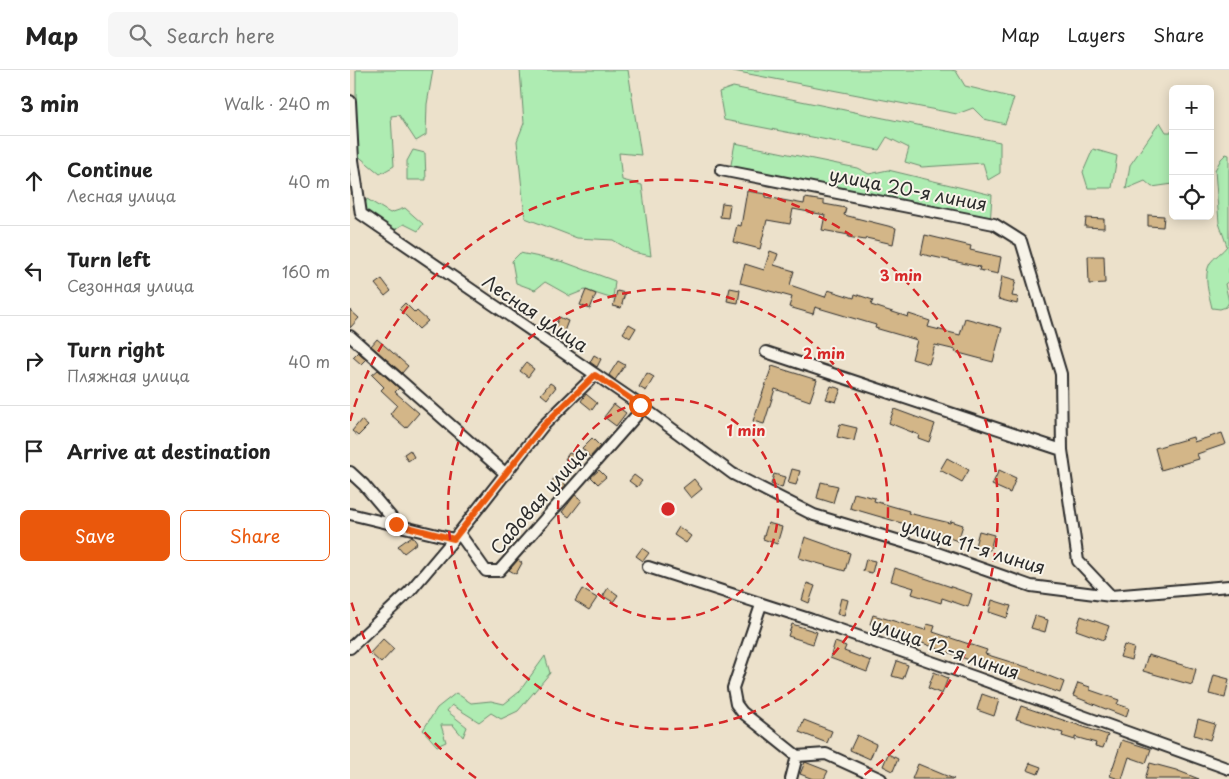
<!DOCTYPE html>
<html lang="en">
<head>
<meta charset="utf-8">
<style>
  body { margin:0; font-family:"Playpen Sans",sans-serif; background:#f6f6f6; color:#222 }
  .controls { position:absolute; right:15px; top:15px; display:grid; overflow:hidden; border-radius:8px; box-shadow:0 2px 12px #0003 }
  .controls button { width:45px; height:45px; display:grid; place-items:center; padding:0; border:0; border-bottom:1px solid #e0e0e0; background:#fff; color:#222; font:25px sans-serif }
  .stop { position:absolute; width:15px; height:15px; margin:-11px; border:4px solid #ea580c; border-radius:50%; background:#fff }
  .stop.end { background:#ea580c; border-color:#fff; box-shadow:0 1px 5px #0008 }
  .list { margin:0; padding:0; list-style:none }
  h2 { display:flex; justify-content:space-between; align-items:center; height:65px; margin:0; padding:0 20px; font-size:21px }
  h2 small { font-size:16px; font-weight:400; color:#767676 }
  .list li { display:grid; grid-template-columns:32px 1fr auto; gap:15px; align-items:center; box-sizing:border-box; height:90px; padding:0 20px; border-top:1px solid #e0e0e0 }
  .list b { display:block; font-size:19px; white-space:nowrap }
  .list p { margin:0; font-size:16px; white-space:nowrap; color:#767676 }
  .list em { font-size:16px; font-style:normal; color:#767676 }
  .actions { display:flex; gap:10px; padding:15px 20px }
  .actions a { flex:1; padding:11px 0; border:1px solid #ea580c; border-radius:8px; text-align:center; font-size:18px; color:#ea580c }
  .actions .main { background:#ea580c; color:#fff }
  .icon { flex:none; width:28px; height:28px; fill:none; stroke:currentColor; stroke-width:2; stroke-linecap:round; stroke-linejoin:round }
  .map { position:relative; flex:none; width:879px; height:709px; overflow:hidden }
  header { display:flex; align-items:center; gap:30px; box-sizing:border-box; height:70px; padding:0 25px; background:#fff; border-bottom:1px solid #e0e0e0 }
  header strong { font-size:24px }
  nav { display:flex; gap:28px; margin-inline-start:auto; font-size:18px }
  .search { width:350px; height:45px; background:#f6f6f6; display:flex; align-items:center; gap:12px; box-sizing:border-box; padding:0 18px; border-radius:8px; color:#767676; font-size:19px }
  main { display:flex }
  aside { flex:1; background:#fff }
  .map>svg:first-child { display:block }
  .green { fill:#aeecb2; stroke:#6c8c6e }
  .building { fill:#d3b688; stroke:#2b2b2b }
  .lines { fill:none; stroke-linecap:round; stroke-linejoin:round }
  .street-casing { stroke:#2b2b2b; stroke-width:14 }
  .street { stroke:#f7f3e8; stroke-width:10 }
  .route { stroke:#ea580c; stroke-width:6 }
  .ring { fill:none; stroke:#d62828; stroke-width:2.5; stroke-dasharray:9 6 }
  .labels { text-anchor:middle; stroke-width:4; stroke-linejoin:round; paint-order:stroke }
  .street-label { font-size:18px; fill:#2b2b2b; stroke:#f7f3e8 }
  .centre { fill:#d62828; stroke:#f7f3e8; stroke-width:2.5 }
  .ring-label { font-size:15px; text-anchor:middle; font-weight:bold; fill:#d62828; stroke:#f7f3e8; stroke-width:4; stroke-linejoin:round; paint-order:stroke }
</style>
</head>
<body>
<header>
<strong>Map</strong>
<div class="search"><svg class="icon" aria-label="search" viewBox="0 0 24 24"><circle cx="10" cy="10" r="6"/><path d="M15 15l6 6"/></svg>Search here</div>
<nav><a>Map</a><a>Layers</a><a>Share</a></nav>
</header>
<main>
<aside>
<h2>3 min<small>Walk · 240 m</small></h2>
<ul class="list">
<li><svg class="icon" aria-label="ahead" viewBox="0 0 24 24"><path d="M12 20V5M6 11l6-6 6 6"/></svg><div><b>Continue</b><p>Лесная улица</p></div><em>40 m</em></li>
<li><svg class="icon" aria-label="left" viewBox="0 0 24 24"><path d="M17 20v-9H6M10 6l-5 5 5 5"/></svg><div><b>Turn left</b><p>Сезонная улица</p></div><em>160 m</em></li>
<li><svg class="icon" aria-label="right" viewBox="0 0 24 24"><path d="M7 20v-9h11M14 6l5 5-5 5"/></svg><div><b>Turn right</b><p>Пляжная улица</p></div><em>40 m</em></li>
<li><svg class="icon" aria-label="arrive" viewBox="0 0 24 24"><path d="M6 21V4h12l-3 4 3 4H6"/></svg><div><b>Arrive at destination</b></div></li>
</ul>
<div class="actions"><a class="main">Save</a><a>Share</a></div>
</aside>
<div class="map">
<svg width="879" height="709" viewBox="0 0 879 709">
  <rect width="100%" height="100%" fill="#ece1cb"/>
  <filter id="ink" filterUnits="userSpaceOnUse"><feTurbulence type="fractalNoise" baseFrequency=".02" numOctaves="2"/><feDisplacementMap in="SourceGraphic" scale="10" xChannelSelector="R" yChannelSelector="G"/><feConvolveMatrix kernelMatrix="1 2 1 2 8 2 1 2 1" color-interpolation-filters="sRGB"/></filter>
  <g filter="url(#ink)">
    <path class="green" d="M6,0H83L77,34L76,65L66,71L49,45L41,46L44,96L30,104L6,84Z
      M170,0H278L291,85L269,83L272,110L292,115L301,186L283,182L263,170L227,168L175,148L167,71L174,53Z
      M378,0H601L606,1L615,16L664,28L655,54L634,49L623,38L607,44Z
      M383,17L650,72V103L638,110L633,93L572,97L555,92L559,78L537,67L529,80L374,50L369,22Z
      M810,52L816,62H823V114L802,117L795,111L776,119L780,95Z
      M385,73L507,98L519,104L538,100L642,125L640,155L380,100Z
      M743,79L767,86L762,118H738L733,102Z
      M63,80L75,83L76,110H57V91Z
      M876,84L879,85V211L875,214L879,232L876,237L870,239L862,238C859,225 853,206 860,193C864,187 873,182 877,176L869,153L865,100L871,89Z
      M17,129L40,143L55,138L73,154L68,161L54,154L44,160L13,139Z
      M170,183L214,192L265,211L263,229L235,220L220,226L195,212L185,220L166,213L162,191Z
      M195,586L200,603L168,641L151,649L141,643L129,652L102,635L97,641L117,657L113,667L103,655H91L96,672L87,676L73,660L87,638L106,623L121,633L141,631L154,634L169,622Z"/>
    <path class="building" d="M397,121L416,124V127L454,134L455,128L474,131V134L496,138L494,145L546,158L543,174L516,168L515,170L498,167L499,165L472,160L475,145L443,139L440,154L417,150L410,179L383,172L387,155L391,156Z
      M372,133L380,134L378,148L370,147Z
      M798,145L814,146L813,157L798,156Z
      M736,148L754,149V158L735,157Z
      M575,165L621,176L620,180L651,187L648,204L629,200L630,197L571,184Z
      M420,181L428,184L424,195L444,201L440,215L475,227L478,220L504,228L505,224L523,230L521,235L558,247L559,244L580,251L578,257L610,265L615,248L652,258L643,292L605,282L606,280L585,275L579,294L562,289L567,270L525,258L526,255L465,237L463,244L439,237L442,227L390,213L395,194L414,200Z
      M738,186H754L755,213L739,214Z
      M652,206L666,210L662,226L668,227L667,234L648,229Z
      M32,209L41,221L35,226L25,214Z
      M380,218L390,220L388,233L377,231Z
      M236,220L246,224L240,239L230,235Z
      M267,221L275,223L271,238L263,236Z
      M55,233L65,243L67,241L78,251L69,259L49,239Z
      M0,240L9,248L0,258Z
      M209,247L218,251L210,272L201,266Z
      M279,254L286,258L280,268L273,263Z
      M27,269L58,296L52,303L21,276Z
      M8,282L16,289L11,294L3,287Z
      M244,285L251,289L247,297L240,292Z
      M268,291L275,295L265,310L259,305Z
      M176,293L184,299L178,307L170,301Z
      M422,296L467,310L460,331L425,319L414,354L403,351Z
      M28,300L49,318L45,322L69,343L56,358L40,344L47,335L31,320L34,317L22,305Z
      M297,303L304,307L296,321L289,317Z
      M200,313L206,317L197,329L191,324Z
      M481,316L491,319L486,332L476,329Z
      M236,324L247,333L242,340L231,331Z
      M264,334L276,343L266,356L254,347Z
      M544,339L585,354L579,372L568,368L569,365L539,353Z
      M11,350L18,356L8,366L2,361Z
      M490,354L507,358L504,371L487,367Z
      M872,363L876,374L847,384L849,389L811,400L805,378L843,367L844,372Z
      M242,368L250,376L240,387L232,378Z
      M60,380L64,387L58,391L54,384Z
      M219,383L228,387L224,394L215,389Z
      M597,388L619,400L612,412L590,400Z
      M442,399L450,401L446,415L438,413Z
      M249,400L256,407L248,414L241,407Z
      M649,400L666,408L660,423L642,415Z
      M424,404L435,407L432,418L421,414Z
      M284,405L292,411L287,417L279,411Z
      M205,407L216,415L209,423L199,415Z
      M344,409L352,419L341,428L333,418Z
      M471,412L488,416L483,433L467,428Z
      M504,423L525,428L524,431L559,441L558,443L600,453L601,451L613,455L608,471L596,467V466L500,438Z
      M225,425L232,430L219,447L212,442Z
      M418,453L432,457L427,474L413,469Z
      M329,457L341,466L336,473L324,465Z
      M629,461L644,465L640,480L625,476Z
      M62,466L67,473L54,483L48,476Z
      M455,467L500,483L495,501L449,488Z
      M292,478L299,483L293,491L286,486Z
      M516,489L525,491L522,503L513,501Z
      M168,490L172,493L166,504L159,500Z
      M545,498L622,524L618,537L592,528L591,533L562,524L564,518L541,511Z
      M457,513L465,516L459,533L452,530Z
      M258,518L268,525L263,532L253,526Z
      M232,519L247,528L239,540L225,531Z
      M491,528L498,530L494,546L487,544Z
      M642,530L661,536L657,548L639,542Z
      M523,545L575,560L577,554L585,556L583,562L637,580L635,584L686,600V601L714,612L710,623L520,554Z
      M685,546L698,550L695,562L681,558Z
      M731,546L759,556L754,570L726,560Z
      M442,554L467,562L463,574L438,566Z
      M33,569L44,579L31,593L20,583Z
      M485,572L496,576L494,581L521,591L517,602L480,588Z
      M774,575L784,578L781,590L770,587Z
      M798,585L846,599L842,615L793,601Z
      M547,591L558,595L553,609L542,606Z
      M584,602L598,608L592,624L578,618Z
      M864,605L879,609L875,628L859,624Z
      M728,613L740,617V620L769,630L767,634L779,638L776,647L723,626Z
      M632,624L649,630L644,646L627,640Z
      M671,636L758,665L753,678L745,676L746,673L725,667V670L712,666L713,663L666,649Z
      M848,649L865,654L860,670L844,665Z
      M454,650L482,661L477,673L449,662Z
      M507,665L526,674L520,689L500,680Z
      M772,670L801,679L796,693L779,687L772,709H769L760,706Z
      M538,684L548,689L543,701L533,696Z
      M455,692L478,701L474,709H463L450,704Z
      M680,693L691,697L688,704L677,700Z
      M800,693L826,700L849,709H795Z
      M568,694L604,709H562Z"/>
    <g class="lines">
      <defs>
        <path id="street" d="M0,31L3,90L11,144L290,335L383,404L464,445L573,478L681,516L761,526L879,516
          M371,100L644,154L671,171L711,304L712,380L728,491L761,526
          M0,266L156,404
          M416,282L712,380
          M0,402L14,415L47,454
          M0,444L104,469
          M109,463L136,501H149L293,338
          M298,497L462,550L625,607L879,699
          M411,535L383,618L386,634L392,642L447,686
          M0,578L60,521L104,469L193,356L245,305
          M441,709L447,686L476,684L531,709"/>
      </defs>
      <use href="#street" class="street-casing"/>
      <use href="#street" class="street"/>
    </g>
  </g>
  <g class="lines" filter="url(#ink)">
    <path class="route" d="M46,454L104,469L193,356L245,305L290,335"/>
  </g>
  <g class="ring">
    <circle cx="318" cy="439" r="110"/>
    <circle cx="318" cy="439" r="220"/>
    <path d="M126 708A330 330 0 0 1 0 527M0 351A330 330 0 1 1 510 708"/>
  </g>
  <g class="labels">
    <g class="street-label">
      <text transform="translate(558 120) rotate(11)" y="6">улица 20-я линия</text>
      <text transform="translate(185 244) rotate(34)" y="6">Лесная улица</text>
      <text transform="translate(189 431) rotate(-49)" y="6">Садовая улица</text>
      <text transform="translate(623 477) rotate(17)" y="6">улица 11-я линия</text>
      <text transform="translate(595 579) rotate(19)" y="6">улица 12-я линия</text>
    </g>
  </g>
  <circle cx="318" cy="439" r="8" class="centre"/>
  <g class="ring-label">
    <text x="551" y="211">3 min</text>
    <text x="474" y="289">2 min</text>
    <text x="396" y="366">1 min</text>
  </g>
</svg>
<div class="controls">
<button>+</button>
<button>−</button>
<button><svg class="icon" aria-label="locate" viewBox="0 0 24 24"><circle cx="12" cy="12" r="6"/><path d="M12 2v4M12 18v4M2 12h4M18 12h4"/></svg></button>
</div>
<div class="stop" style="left:290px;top:335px"></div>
<div class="stop end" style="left:46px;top:454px"></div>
</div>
</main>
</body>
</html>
